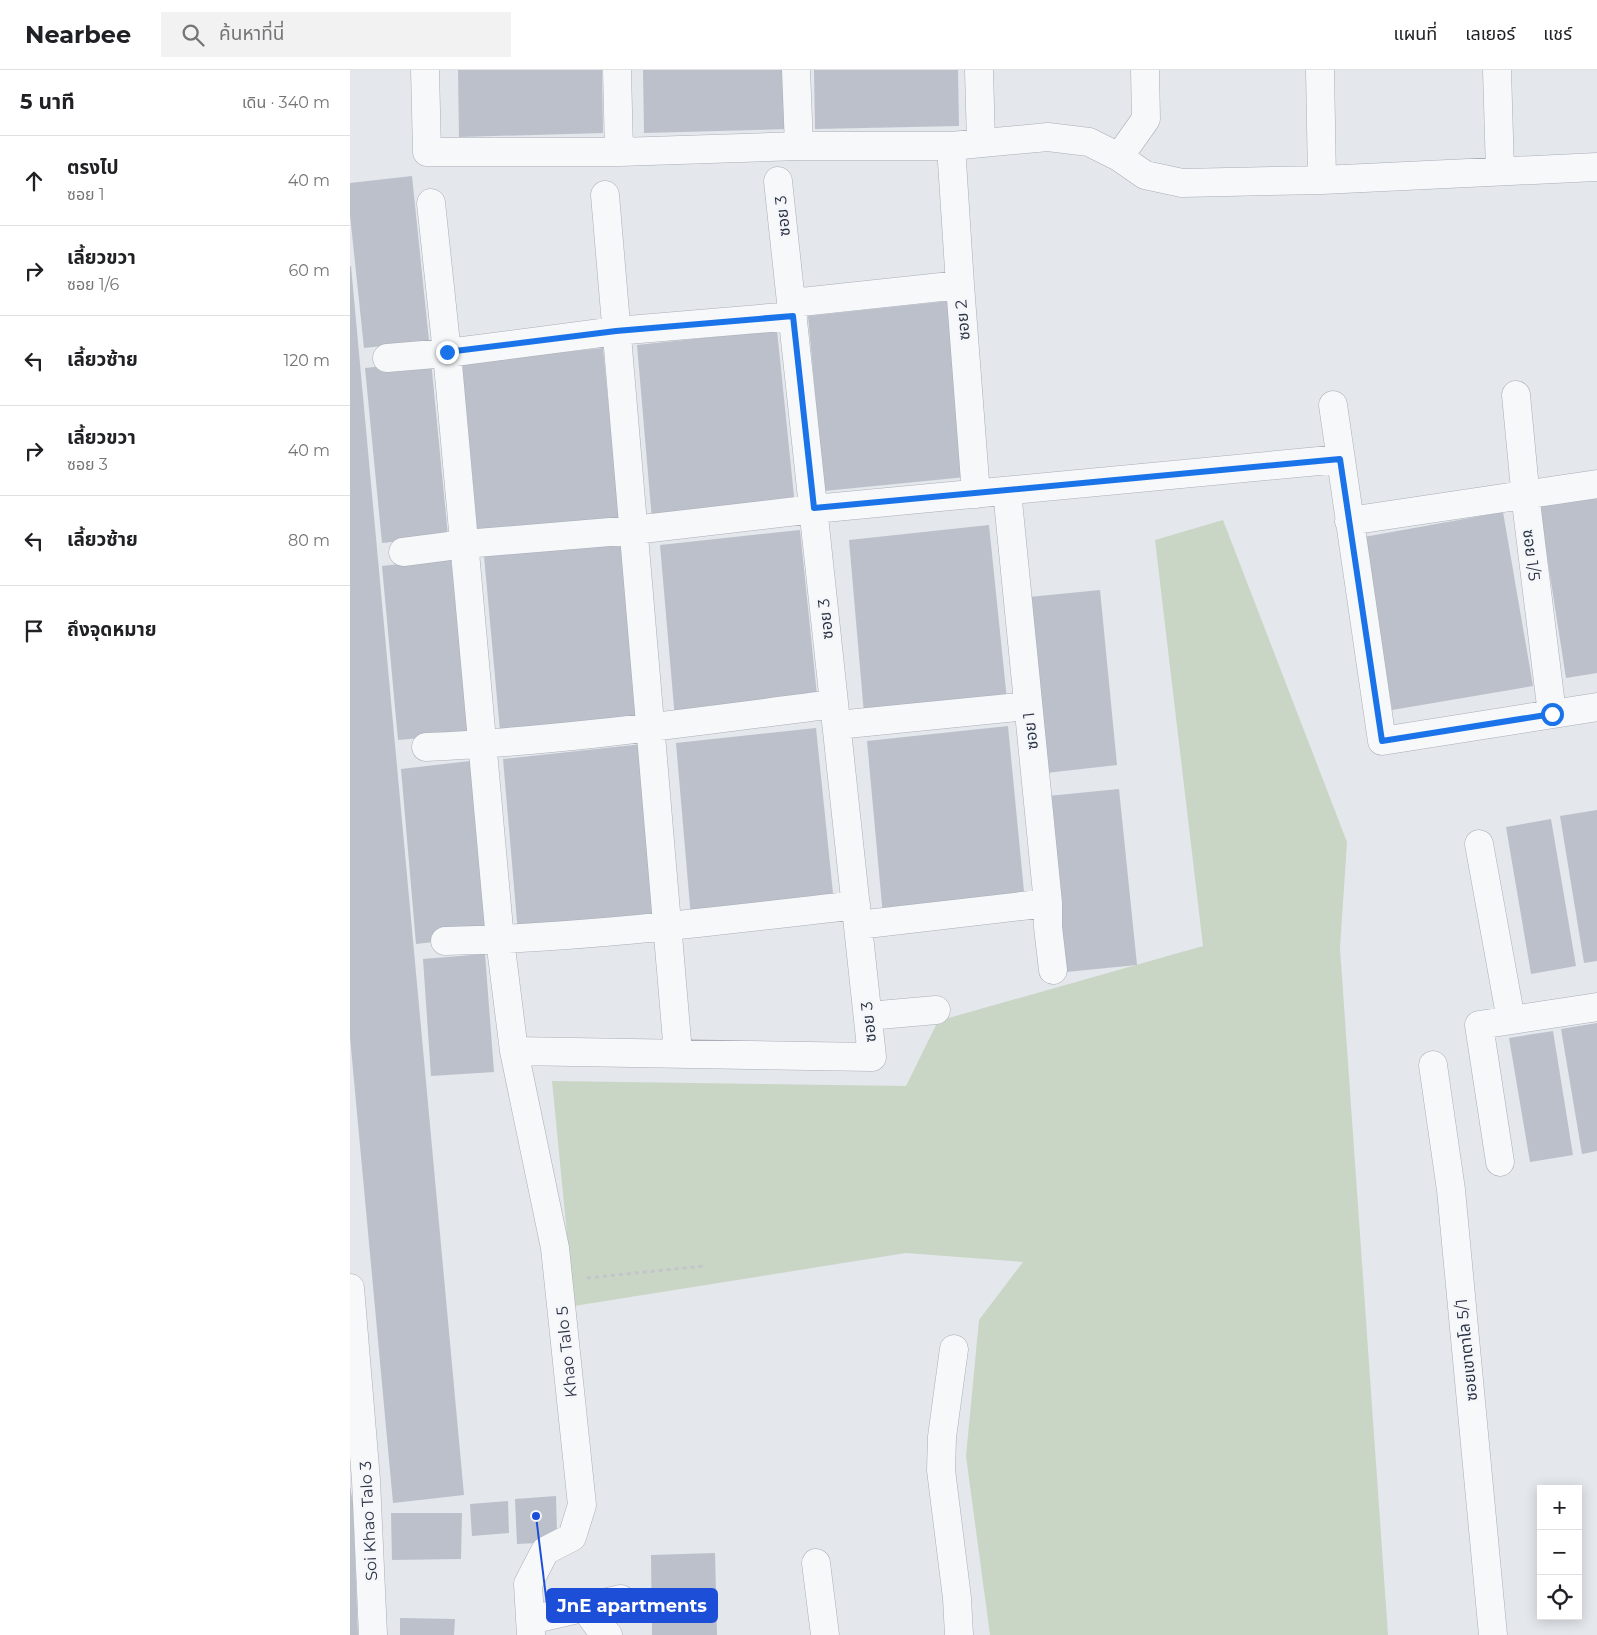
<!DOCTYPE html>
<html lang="th">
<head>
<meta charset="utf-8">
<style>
  body { margin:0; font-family:Montserrat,"Noto Sans Thai",sans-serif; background:#f2f2f2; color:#202124 }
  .controls { position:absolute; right:15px; bottom:15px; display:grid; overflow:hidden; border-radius:0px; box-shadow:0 2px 12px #0003 }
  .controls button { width:45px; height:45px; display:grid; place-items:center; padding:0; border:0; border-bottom:1px solid #e0e0e0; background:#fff; color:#202124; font:25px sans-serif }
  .stop { position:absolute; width:15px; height:15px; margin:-11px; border:4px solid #1a73e8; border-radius:50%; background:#fff }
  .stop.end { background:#1a73e8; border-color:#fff; box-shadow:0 1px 5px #0008 }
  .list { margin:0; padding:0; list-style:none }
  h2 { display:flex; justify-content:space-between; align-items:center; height:65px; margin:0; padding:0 20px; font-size:21px }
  h2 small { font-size:16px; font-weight:400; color:#757577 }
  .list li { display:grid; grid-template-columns:32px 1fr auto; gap:15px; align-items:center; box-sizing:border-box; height:90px; padding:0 20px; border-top:1px solid #e0e0e0 }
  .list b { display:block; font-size:19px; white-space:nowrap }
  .list p { margin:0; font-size:16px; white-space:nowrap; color:#757577 }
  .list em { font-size:16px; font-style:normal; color:#757577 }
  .icon { flex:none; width:28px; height:28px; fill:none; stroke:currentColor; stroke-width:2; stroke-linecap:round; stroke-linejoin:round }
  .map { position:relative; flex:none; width:1247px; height:1565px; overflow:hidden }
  header { display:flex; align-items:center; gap:30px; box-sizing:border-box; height:70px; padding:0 25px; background:#fff; border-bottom:1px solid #e0e0e0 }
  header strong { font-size:24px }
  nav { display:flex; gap:28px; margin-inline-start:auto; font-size:18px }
  .search { width:350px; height:45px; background:#f2f2f2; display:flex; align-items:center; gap:12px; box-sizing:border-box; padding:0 18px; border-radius:0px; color:#757577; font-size:19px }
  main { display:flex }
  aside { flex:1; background:#fff }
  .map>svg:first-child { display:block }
  .green { fill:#c9d6c5 }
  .building { fill:#bbc0ca }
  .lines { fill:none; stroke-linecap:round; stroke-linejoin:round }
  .minor-casing { stroke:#a9aeb7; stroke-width:29 }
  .path { stroke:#c2c5cb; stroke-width:3; stroke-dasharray:4 4; stroke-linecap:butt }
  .minor { stroke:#f7f8fa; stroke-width:28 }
  .route { stroke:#1a73e8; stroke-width:6 }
  .labels { text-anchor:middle; stroke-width:4.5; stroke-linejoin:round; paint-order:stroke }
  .street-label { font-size:16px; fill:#2b3445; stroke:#f4f6f9 }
  .leader { fill:none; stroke:#1d4ed8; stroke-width:2 }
  .callout-dot { fill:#1d4ed8; stroke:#f4f6f9; stroke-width:2 }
  .callout { fill:#1d4ed8; stroke:#1d4ed8; stroke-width:2 }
  .callout-label { font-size:18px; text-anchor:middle; font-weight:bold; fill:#fff }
</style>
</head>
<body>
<header>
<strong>Nearbee</strong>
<div class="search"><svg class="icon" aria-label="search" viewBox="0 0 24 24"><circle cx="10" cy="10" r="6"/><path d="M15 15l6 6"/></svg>ค้นหาที่นี่</div>
<nav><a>แผนที่</a><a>เลเยอร์</a><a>แชร์</a></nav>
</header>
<main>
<aside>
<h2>5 นาที<small>เดิน · 340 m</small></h2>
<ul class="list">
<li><svg class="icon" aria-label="ahead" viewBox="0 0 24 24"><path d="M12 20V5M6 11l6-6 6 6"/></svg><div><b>ตรงไป</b><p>ซอย 1</p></div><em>40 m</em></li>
<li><svg class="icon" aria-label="right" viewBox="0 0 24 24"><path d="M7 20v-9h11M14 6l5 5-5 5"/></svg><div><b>เลี้ยวขวา</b><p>ซอย 1/6</p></div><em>60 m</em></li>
<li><svg class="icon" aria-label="left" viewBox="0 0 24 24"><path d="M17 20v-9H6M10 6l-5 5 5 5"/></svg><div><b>เลี้ยวซ้าย</b></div><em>120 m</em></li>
<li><svg class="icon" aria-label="right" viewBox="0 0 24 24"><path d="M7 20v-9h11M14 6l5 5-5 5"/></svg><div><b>เลี้ยวขวา</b><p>ซอย 3</p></div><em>40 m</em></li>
<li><svg class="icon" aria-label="left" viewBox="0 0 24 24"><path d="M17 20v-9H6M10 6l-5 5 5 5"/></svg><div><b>เลี้ยวซ้าย</b></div><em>80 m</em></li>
<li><svg class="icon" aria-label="arrive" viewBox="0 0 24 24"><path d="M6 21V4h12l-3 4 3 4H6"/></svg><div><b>ถึงจุดหมาย</b></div></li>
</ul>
</aside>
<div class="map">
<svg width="1247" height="1565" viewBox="0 0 1247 1565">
  <rect width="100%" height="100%" fill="#e4e7ec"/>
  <path class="green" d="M873,450L997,772L990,878L1038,1565H640L616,1386L629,1250L673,1192L556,1183L224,1236L202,1011L556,1016L588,951L853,876L805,470Z"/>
  <path class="building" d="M108,0H252L253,63L109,67Z
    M293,0H436L438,59L294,63Z
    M464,0H608L609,56L465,59Z
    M62,106L79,271L14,278L0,145V113Z
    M0,196H1L114,1425L43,1433L0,967Z
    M599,231L616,407L474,421L458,246Z
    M427,260L445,436L302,450L287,275Z
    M253,278L270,453L128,468L112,293Z
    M81,291L98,466L32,473L15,298Z
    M1247,424V603L1216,608L1189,435Z
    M1153,442L1183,616L1042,640L1014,467Z
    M639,455L657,630L514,644L499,470Z
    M450,460L468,635L325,649L310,475Z
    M275,471L292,646L150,661L134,486Z
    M101,488L119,664L48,670L32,496Z
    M750,520L767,695L696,703L679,527Z
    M658,656L675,832L533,846L517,671Z
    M466,658L484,833L341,848L326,673Z
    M293,674L311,849L168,863L153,689Z
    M120,691L137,866L66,874L51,699Z
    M769,719L787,895L716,902L698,726Z
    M1247,740V891L1234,893L1210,746Z
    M1201,749L1226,896L1181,904L1156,757Z
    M135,884L144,1002L81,1006L73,889Z
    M1247,953V1081L1232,1084L1211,959Z
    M1203,961L1223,1085L1180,1092L1159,968Z
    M0,1416L3,1434L8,1565H0Z
    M206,1426L207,1462L186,1473L167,1474L165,1429Z
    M158,1431L159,1463L122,1466L120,1434Z
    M41,1443H112L111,1489L42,1490Z
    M365,1483L367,1565H302L301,1485Z
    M50,1548L105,1549L104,1565H50Z"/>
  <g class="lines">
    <defs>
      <path id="minor" d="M75,0L77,82H269L449,76H601L698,67L739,72L769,87L795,105L832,113L972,110L1247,97
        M267,0L269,82
        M446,0L449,76
        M629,0L631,73
        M970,0L972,110
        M1147,0L1150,101
        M601,76L610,215L626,424
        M769,87L796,49L795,0
        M255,125L328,983
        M81,133L97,283L150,870L164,981L205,1178L232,1435L222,1467L195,1481L178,1514L181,1565
        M442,233L610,215
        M37,288L97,283L266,261L443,246
        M1166,325L1177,440L1202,644
        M983,335L1032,671L1247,637
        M657,421L698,833V857L703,900
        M999,451L1247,414
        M53,482L115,474L284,460L464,439L990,389
        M487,655L678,636
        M76,677C213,671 349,651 484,634
        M1129,774L1161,950
        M508,855L698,833
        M95,871C233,868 369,851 506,835
        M518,946L586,940
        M164,981L522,987L428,111
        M1083,995L1101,1120L1143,1565
        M1150,1092L1129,955L1247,937
        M0,1218L16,1410L23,1565
        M604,1279L592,1367L591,1400L607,1528L609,1565
        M466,1493L475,1565
        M235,1538L251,1560L258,1565
        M180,1550L271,1529"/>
    </defs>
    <use href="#minor" class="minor-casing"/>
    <path class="path" d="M237,1208L354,1196"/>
    <use href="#minor" class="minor"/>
  </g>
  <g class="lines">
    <path class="route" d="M97,282L266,261L443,246L464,438L990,389L1032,671L1202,644"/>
  </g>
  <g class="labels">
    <g class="street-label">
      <text transform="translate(432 146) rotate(-96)" y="6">ซอย 3</text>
      <text transform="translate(612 250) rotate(-95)" y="6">ซอย 2</text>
      <text transform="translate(1182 485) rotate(83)" y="6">ซอย 1/5</text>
      <text transform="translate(475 549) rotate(-96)" y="6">ซอย 3</text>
      <text transform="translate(680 661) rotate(-96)" y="6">ซอย 1</text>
      <text transform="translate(518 952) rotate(-96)" y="6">ซอย 3</text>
      <text transform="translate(1116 1280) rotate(-96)" y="6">ซอยเขาตาโล 5/1</text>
      <text transform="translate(216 1282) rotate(-96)" y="6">Khao Talo 5</text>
      <text transform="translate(18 1451) rotate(-93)" y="6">Soi Khao Talo 3</text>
    </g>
  </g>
  <path class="leader" d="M186 1446L197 1535"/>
  <circle class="callout-dot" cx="186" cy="1446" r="5"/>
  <rect class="callout" x="197" y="1519" width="170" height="33" rx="5"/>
  <g class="callout-label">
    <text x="282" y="1542">JnE apartments</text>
  </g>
</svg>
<div class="controls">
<button>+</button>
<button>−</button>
<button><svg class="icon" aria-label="locate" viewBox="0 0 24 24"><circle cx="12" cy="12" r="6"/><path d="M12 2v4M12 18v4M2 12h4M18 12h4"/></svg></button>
</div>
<div class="stop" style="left:1202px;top:644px"></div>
<div class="stop end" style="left:97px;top:282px"></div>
</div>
</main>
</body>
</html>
